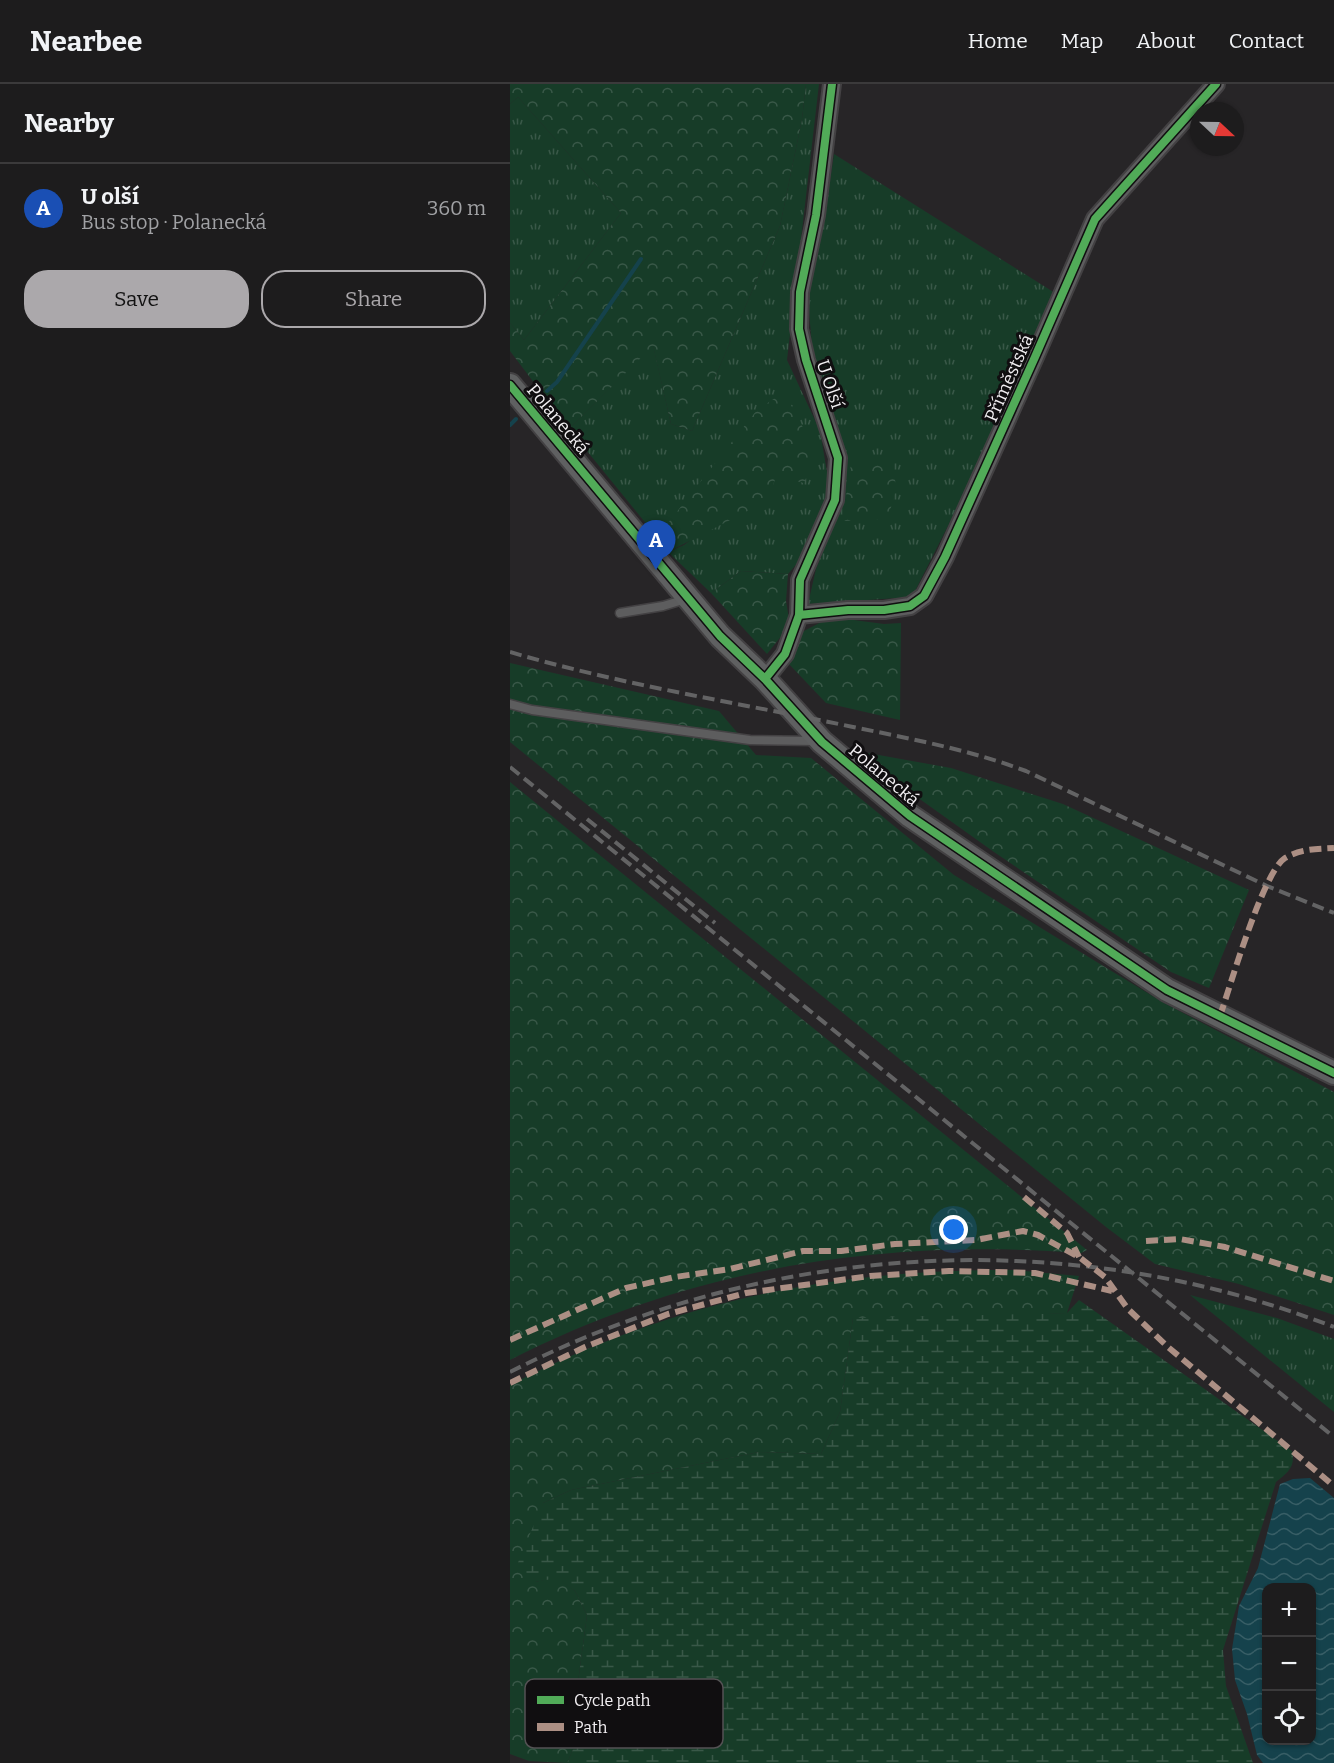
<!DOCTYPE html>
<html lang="en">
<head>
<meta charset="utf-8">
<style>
  body { margin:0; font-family:Bitter,serif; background:#2a292a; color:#f1f3f6 }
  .controls { position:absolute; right:18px; bottom:18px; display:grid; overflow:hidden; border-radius:12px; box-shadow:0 2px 4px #0004 }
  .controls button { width:54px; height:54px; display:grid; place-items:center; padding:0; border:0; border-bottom:2px solid #3b3a3b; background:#1d1c1d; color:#f1f3f6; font:30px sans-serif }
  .compass { position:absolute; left:680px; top:18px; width:54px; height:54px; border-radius:50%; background:#1d1c1d; box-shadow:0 2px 4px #0004; rotate:112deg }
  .you { position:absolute; left:444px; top:1146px; width:21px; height:21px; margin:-15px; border:4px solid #fff; border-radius:50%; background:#1a73e8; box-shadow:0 0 0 9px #1a73e833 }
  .badge { display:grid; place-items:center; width:39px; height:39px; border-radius:50%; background:#aba8ab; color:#fff; font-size:20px; font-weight:700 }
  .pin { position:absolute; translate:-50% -50px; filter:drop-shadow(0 2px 3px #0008) }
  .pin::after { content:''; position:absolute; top:32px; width:21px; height:18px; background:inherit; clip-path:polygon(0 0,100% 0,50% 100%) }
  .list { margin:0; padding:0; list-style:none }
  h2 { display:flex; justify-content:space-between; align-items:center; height:78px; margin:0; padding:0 24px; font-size:26px }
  h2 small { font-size:20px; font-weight:400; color:#a0a1a4 }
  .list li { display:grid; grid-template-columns:39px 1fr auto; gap:18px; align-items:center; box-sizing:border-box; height:90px; padding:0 24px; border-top:2px solid #3b3a3b }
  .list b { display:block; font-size:22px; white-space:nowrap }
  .list p { margin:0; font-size:20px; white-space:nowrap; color:#a0a1a4 }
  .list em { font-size:20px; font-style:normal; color:#a0a1a4 }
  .actions { display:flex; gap:12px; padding:18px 24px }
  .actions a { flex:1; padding:14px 0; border:2px solid #aba8ab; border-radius:24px; text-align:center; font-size:21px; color:#aba8ab }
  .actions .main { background:#aba8ab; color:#111 }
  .icon { flex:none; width:33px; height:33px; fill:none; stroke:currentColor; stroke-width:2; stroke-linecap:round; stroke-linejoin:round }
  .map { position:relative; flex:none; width:824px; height:1679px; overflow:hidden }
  header { display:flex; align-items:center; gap:36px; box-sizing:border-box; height:84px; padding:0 30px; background:#1d1c1d; border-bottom:2px solid #3b3a3b }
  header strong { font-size:28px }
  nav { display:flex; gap:33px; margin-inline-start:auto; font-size:21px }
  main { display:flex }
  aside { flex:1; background:#1d1c1d }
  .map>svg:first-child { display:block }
  .grass { fill:url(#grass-tufts) }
  .forest { fill:url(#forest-crowns) }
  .wetland { fill:url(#wetland-marsh) }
  .water { fill:url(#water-waves); fill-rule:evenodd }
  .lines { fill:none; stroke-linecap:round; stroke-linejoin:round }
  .stream { stroke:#15424c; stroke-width:4 }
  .lane-casing { stroke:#434143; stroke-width:11 }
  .street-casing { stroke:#434143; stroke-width:20 }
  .secondary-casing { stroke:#434143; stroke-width:26 }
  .lane { stroke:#5d5d5e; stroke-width:8 }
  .street { stroke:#5d5d5e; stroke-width:16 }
  .secondary { stroke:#5f6061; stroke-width:22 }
  .rail { stroke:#636364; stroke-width:4; stroke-dasharray:12 6; stroke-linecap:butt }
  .quiet { stroke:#ac8f84; stroke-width:6; stroke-dasharray:12 6; stroke-linecap:butt }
  .cycleway-casing { stroke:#100e10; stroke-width:11 }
  .cycleway { stroke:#51ab58; stroke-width:8 }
  .labels { text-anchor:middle; stroke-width:6; stroke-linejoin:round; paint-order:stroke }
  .street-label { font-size:18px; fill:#f2eff2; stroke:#100e10 }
  .key { fill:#100e10; stroke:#545254; stroke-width:1.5 }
  .key-label { font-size:16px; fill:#f2eff2 }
</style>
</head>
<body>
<header>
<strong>Nearbee</strong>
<nav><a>Home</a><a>Map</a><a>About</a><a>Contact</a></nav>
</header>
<main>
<aside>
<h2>Nearby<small></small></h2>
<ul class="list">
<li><span class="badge" style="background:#1a4fb4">A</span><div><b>U olší</b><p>Bus stop · Polanecká</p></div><em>360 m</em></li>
</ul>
<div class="actions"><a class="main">Save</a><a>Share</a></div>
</aside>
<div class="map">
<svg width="824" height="1679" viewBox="0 0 824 1679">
  <defs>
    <pattern id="grass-tufts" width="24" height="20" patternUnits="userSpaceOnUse" patternTransform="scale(1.5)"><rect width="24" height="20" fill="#173c28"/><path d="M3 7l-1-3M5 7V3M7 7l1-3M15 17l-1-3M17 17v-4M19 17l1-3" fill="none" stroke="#395848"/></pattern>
    <pattern id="forest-crowns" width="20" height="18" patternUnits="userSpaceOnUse" patternTransform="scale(1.5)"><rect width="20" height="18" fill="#173c28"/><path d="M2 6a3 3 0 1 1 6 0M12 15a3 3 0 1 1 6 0" fill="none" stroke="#395848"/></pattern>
    <pattern id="wetland-marsh" width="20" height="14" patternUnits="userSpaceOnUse" patternTransform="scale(1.5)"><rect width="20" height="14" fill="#173c28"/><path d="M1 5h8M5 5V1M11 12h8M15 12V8" fill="none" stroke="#395848"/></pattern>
    <pattern id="water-waves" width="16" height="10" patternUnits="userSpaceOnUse" patternTransform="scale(1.5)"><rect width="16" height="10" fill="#15424c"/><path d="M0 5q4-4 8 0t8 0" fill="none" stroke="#385e66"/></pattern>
  </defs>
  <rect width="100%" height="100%" fill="#272527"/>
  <path class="grass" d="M296,0H309L277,276L310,347L320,406L291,475L278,490L231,487L201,509L158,468L174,461L265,392L306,368L162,435L147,453L59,345L143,261L161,340L182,347L270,142L292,35Z
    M8,13L111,129L14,256L0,239V20Z
    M324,70L545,209L445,428L402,513L298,520L306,485L325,437L335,399L338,374L303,275L298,215L314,138Z
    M680,1211L767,1234L824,1255V1328Z"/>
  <path class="forest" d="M0,0H296L292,35L270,142L182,347L161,340L143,262L59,345L0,267V239L14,256L111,129L8,13L0,20Z
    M274,308L306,368L294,399L265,392L261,415L158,468L147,453L247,326Z
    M342,374L383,378L386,404L378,435L332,437Z
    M231,487L278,490L276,517L280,541L257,570L201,509Z
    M321,533L374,540L391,539L390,636L316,619L277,578L290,549Z
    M0,579L209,627L246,671L301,674L444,791L654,919L824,1008V1231L729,1200L645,1180L596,1143L0,658Z
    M341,666L441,684L553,720L739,806L699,904L661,888L484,768Z
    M0,698L81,764L577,1166L571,1169C371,1154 180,1184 0,1276Z
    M504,1186L569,1192L557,1229L431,1235L343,1234L330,1328L311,1370L249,1368L61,1406L33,1419L25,1498L47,1493L65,1507L77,1531L66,1613L68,1654L57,1679L19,1677L0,1670V1301C163,1217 322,1185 504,1186Z"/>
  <path class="wetland" d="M569,1216L782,1367C786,1383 777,1389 766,1398L713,1566L716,1602L743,1679H57L68,1654L66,1613L77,1531L65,1507L47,1494L25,1498L7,1481L33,1419L61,1406L249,1368L311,1370L330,1328L343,1234L557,1229Z"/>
  <path class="water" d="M800,1394L824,1414V1679H753L747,1671L737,1630L725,1596L722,1565L729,1522L748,1484L770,1400L783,1395ZM756,1504H802V1656H756Z"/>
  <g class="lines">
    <path class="stream" d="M37,307L47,298L131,175
      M0,341L6,335"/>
    <defs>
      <path id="lane" d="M110,529L153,522L176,515
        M0,620L22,626L240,656L305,657"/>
      <path id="street" d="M289,531L338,526H374L400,522L414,512L435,473L525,273L585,135L706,0
        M255,595L275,570L289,531L290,496L325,416L328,374L296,276L289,245L290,208L306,131L322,0"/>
      <path id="secondary" d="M0,301L210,552L255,595L312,658L400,732L657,906L824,989"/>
    </defs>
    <use href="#lane" class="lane-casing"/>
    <use href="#street" class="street-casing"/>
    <use href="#secondary" class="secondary-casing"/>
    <use href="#lane" class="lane"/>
    <use href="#street" class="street"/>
    <use href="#secondary" class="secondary"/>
    <path class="rail" d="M0,568C112,601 229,619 343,643C402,655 460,666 516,687L757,802L824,829
      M0,683L824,1353
      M77,735L205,839
      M0,1288C255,1158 556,1139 824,1243"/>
    <path class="quiet" d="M710,932C720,903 753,788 775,774C790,765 806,765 824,764
      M514,1113L557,1149L569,1173
      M636,1157L670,1155L715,1163L824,1197
      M0,1256L116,1204L165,1193L220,1185L293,1167H331L385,1160L466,1156L513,1147L528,1151L569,1173L595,1193L618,1225L658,1263L824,1402
      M0,1299L75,1263L158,1230L236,1209L360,1192L439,1187L525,1189L602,1207"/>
    <defs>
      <path id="cycleway" d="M0,301L210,552L255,595L312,658L400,732L657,906L824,989
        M289,531L338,526H374L400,522L414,512L435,473L525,273L585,135L706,0
        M255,595L275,570L289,531L290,496L325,416L328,374L296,276L289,245L290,208L306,131L322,0"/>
    </defs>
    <use href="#cycleway" class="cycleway-casing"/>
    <use href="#cycleway" class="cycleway"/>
  </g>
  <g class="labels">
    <g class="street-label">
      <text transform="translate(499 294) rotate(-66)" y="6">Příměstská</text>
      <text transform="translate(320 300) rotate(71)" y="6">U Olší</text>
      <text transform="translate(48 335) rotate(50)" y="6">Polanecká</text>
      <text transform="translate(374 691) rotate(40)" y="6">Polanecká</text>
    </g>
  </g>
  <rect x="15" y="1595" width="198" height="69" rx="9" class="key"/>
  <rect x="27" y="1612" width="27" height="8" fill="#51ab58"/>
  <rect x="27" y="1639" width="27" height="8" fill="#ac8f84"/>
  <g class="key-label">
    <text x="64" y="1622">Cycle path</text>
    <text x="64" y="1649">Path</text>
  </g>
</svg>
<div class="controls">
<button>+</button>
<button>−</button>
<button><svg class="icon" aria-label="locate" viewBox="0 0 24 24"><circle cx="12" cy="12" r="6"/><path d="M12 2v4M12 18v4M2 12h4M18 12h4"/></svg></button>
</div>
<svg class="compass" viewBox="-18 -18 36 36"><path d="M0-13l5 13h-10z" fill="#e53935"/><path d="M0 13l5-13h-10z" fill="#a0a1a4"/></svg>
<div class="you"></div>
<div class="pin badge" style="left:146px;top:486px;background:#1a4fb4">A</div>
</div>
</main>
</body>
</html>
